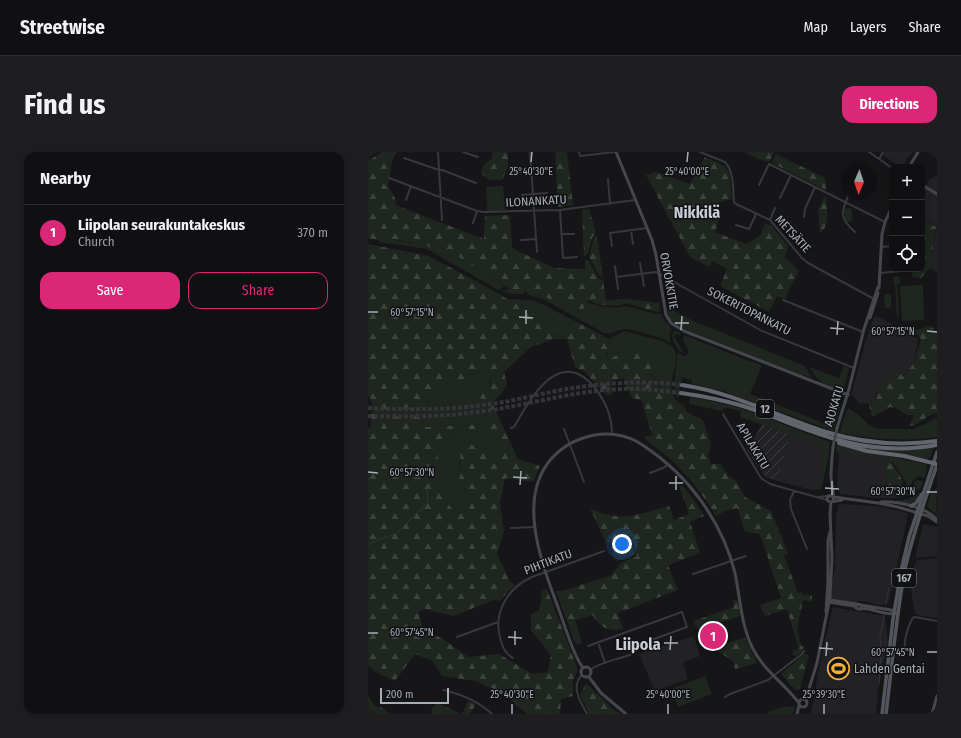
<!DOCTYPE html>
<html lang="en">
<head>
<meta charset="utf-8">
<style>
  body { margin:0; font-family:"Fira Sans Condensed",sans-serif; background:#1e1e20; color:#f1f3f6 }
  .controls { position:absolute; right:12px; top:12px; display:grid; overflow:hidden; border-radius:8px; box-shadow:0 2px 10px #0003 }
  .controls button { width:36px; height:36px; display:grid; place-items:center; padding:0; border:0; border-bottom:1px solid #303032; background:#101012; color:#f1f3f6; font:20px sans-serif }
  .compass { position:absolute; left:473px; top:12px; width:36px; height:36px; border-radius:50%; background:#101012; box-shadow:0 2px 10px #0003; rotate:182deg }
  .scale { position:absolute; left:12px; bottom:10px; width:69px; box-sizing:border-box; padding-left:4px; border:2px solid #a8adb8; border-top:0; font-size:11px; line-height:14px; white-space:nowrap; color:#a8adb8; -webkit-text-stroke:3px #111113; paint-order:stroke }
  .you { position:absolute; left:254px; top:392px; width:14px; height:14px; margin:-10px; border:3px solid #fff; border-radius:50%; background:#1a73e8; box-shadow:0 0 0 6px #1a73e833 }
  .badge { display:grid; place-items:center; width:26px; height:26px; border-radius:50%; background:#db2777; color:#fff; font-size:13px; font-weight:700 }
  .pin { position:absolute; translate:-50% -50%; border:2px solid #fff; box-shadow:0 1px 4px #0006 }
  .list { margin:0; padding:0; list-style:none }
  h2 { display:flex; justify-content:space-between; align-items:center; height:52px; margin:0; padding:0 16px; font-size:17px }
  h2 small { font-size:13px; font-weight:400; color:#9c9d9f }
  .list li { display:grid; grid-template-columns:26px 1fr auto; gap:12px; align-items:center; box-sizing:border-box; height:56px; padding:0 16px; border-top:1px solid #303032 }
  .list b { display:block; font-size:15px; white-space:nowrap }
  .list p { margin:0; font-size:13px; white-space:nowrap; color:#9c9d9f }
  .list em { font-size:13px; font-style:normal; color:#9c9d9f }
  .actions { display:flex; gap:8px; padding:12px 16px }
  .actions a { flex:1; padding:9px 0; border:1px solid #db2777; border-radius:12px; text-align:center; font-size:14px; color:#db2777 }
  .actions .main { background:#db2777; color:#fff }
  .icon { flex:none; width:22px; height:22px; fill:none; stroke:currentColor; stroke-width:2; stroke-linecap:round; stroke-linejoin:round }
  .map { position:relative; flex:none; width:569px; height:562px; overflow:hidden; border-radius:12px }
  header { display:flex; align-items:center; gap:24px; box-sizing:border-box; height:56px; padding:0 20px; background:#101012; border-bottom:1px solid #303032 }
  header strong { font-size:19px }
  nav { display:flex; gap:22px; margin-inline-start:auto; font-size:14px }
  .intro { display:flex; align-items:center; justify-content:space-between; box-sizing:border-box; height:96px; padding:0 24px }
  h1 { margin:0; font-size:28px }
  .button { padding:10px 18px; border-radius:12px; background:#db2777; color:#fff; font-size:14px; font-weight:700 }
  main { display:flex; gap:24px; padding:0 24px }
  aside { flex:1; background:#101012; border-radius:12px; box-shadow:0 2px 10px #0003 }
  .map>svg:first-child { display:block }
  .built { fill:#222225 }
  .industrial { fill:url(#industrial-furrows) }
  .green { fill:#1e261f }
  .forest { fill:url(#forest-firs); fill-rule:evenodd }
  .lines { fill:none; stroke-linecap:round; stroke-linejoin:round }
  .stream { stroke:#2c353c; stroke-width:1 }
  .highway-tunnel { stroke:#333438; stroke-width:4; stroke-dasharray:4 2; stroke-linecap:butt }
  .street { stroke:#37383d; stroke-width:2 }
  .secondary { stroke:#45474d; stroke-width:3 }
  .primary { stroke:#53555c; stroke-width:3.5 }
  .highway { stroke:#63666e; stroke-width:4 }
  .secondary-bridge { stroke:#45474d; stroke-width:3 }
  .ticks { fill:none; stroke:#a8adb8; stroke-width:1.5 }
  .labels { text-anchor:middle; stroke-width:3; stroke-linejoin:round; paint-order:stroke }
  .shield { fill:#111113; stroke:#7b7e86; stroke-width:1 }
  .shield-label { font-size:11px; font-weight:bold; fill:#a8adb8 }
  .street-label { font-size:12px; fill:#a8adb8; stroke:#111113 }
  .poi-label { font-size:12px; fill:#a8adb8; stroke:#111113; text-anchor:start }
  .district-label { font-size:16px; font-weight:bold; fill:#c9ccd4; stroke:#111113 }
  .ticks-label { font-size:10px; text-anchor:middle; fill:#a8adb8; stroke:#111113; stroke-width:3; stroke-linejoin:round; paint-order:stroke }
</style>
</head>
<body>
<header>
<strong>Streetwise</strong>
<nav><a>Map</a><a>Layers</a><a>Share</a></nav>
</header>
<div class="intro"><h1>Find us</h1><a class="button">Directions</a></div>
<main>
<aside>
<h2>Nearby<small></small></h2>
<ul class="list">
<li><span class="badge">1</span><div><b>Liipolan seurakuntakeskus</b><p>Church</p></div><em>370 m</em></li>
</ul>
<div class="actions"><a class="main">Save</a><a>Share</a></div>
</aside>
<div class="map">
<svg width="569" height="562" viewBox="0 0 569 562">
  <defs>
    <pattern id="industrial-furrows" width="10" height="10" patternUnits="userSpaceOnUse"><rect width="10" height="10" fill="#222225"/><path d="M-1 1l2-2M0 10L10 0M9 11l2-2" fill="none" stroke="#3f3f43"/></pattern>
    <pattern id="forest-firs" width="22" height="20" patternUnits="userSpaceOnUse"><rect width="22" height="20" fill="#1e261f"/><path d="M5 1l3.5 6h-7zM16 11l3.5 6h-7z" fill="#3c433d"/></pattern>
  </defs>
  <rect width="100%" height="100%" fill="#161618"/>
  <path class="built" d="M517,0H546L540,5L535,15H532L515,3Z
    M569,23V120L561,116L569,75L554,66V41L561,28Z
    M509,164L550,187L546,211L535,224L517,230L515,235L510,237L508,246L502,252L490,251L489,248L483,243L498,188L506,165Z
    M422,282L453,293L454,315L450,337L444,338L409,329Z
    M471,300L517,307L519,341H527L531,346H509L472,342L469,333Z
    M471,352L509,354L540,361L538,373L520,452L510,453L496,449H489L488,451L462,447L467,415L468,364Z
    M555,372L569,375V404L547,406Z
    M569,406V466L549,463L547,461L544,445L543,433V421L549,408Z
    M465,455L517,464L520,491L510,537L508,562H443L452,511Z
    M326,484L332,504L315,510L320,527L287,539L271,502Z"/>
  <path class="industrial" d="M394,272L422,282L409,329L397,325L379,298Z"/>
  <path class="green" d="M135,34L137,58L119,59L118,35Z
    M483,56L485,69L478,70L476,57Z
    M20,87L58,93L80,106L91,104L138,134L130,138L59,97L11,90L12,88L19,89Z
    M531,124L532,132H529L531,165H529L527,133L526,132L525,125Z
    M555,133L556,168L534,169L532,134Z
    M143,136L156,139V142H144L134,140Z
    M159,139L170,142L213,161L218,150L231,154L249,156L257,154L263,155L287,162H293L296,168L304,177L301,183L303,191L293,186L260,177C251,176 245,183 236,181L177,148L159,142Z
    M518,142H522L523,144V155L521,156H517L516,144Z
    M138,147L163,148L170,150L205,168L201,177L202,184Z
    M300,155L323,168L437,214L444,226L436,223L435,224L312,175C304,171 298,165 300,155Z
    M307,178L313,181L312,184L309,182L306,184L316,201C308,198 305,190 304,182Z
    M256,179L294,189L305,195C316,212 289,242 316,253V254L302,250L283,221L296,220L253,198L243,207L240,205L237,193L238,191L242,190L241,187Z
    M316,183L373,206L394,213L382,242L460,273L469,252L472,251V256L465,279L355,239L324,232V228L314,225L310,247L306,241V237L309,203L311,201L316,204L319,203C323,198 317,193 315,188Z
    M476,214L481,216L476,236L474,238C454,232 453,232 441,215L471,226Z
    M104,219L115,220L122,223V237L115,239L119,264L115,272L57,275L53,271L58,252L63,244L84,228H98Z
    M322,245L349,250L375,257L462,290L460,307L453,338L450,337L454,315L453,293L372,265L373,259L359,256L355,257L354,259L321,252Z
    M480,256L492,264L501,273L511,277H546L569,266V285C536,290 504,287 472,281L475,268Z
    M97,277L119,281L133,296L132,298L112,296L96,290L91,311L94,319L91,327L97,333L94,358L89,363L61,326L69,313L71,298L80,286Z
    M469,292L492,299L530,306L556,312L559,313L557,326L550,325L545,328L542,335V343L532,345L531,343L537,338L538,330L525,310H523L517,307L468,300Z
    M491,295L536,298L566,296L563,304L559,308L507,299Z
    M550,328L555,329C554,335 551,338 546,341L545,334L547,329Z
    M553,340L548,348L543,352L527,349L541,347Z
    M569,340L568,351L569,363L559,355L563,341L566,342Z
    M262,389L268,403L248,409L244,401V392Z
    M337,524L344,542L310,555L303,537Z
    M426,554L427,557L424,562H400L399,560L416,555Z"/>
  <path class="forest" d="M14,0H29L25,4L20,34L28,48L27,53L116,87L117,64L142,63L144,96L186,116L217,117V107L221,109L230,126L235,128L238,148L261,147L291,151L292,160L285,159L258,151L250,154L231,153L220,148L213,161L170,142L140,136L136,132L91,105L80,106L58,93L25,87H20L19,90L0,86V9Z
    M124,0H140V15L134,28H121L113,21L116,13L124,6Z
    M187,0H199L205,53L190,55Z
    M376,0H406L401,10L391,7Z
    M408,2L457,26L458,38L404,11Z
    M337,5L357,14L361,21L364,47L351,50L349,57L353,62L347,80L378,92L392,84L397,72L403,73L420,94L417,105L431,118L417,147L409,144L401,160L352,134L359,117L344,109L341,115L322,105L278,23L288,20L322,32Z
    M458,42C458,54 463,74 452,81L450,58Z
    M221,57L228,81C221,87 223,96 219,103L216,104L214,58Z
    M554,67L568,75L561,117L553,126L544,125V118L554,117Z
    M229,84L235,126L231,123L221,105C224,98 223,89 229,84Z
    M0,92L61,104L119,135L201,183V177L205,168L241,187L242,190L237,193L241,197L238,201L240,205L243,207L254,198H263L300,214C298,222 290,220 283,222L302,250L316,254L319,260L335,268L343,293L340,305L343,312H353L360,324L367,328L377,345L403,359L420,401L416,403L430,441L433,440L436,443H444V450L435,448L429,477L433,494L436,495L434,500L428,504L425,503V498L431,497L419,457L397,464L392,453L413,446L392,382L377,380L369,356L355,360L348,364C335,342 317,320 298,303C291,297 282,293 276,285L284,283L274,249L263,245L256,226L243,229L245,242L238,243L217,220L207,215L199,187H186L163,195L136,220L139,232L134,241L124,251L150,307L172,314L165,330L137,326L132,352L136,380L129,402L141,428L147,433L131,449L125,448L86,464L57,457L50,460L55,476L78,489L100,505L131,502L165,522L180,520L183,503L163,478V462L172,458L174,439L179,437L209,515V520L205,528V544L193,547L192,562H159L136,542L108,529L74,524L64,509L47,502L27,529L9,521L0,513V276L3,275L4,250L2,246L0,245ZM104,219L115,220L121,223L123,228L122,237L115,239L109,236L107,240C117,251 123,258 115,272L57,275L53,271L58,252L63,244L84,228H98ZM96,277L119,281L133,296L131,298L112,296L96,290C93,300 90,308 94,319L91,327L97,333L94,358L89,363L61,326L69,313L71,298L80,286Z
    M561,174L564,175L569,181V261C559,261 554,273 541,274L546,263H539L528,256L522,255L504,265L501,253L509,246L510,236L514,235L516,230L526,226L527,220L536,224L546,211L553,187L549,182L536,175L550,178Z
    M517,307L523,310L535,329L534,337L527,341H519Z
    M311,334H315L324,345L336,364L322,370L332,401L300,413L310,438L250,461L255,477C242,481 230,474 225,463L207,468L214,491L208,493L188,439H193L242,424L254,410L269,404L263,384L238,391L222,356C252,371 271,362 301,354L306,368L321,362Z
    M368,448L370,450L372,464L331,478L326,472V469L366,455L365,449Z
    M377,486L389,511L367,517L365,509L351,500L350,495L371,487Z
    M436,502L441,503L432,536L430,538H427L414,523V521Z
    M218,531L246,558L253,562H221L212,543Z
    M0,544L7,554L13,555L21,562H0Z
    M100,549L108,552L102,562H94Z
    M69,551L93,562H63L64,556Z"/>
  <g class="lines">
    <path class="stream" d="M566,341L569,336
      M11,387L28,382L60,350L59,339L63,331
      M0,393L10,388
      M518,452L521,435
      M511,532L513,502L512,484L518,455"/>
    <path class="highway-tunnel" d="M0,256C44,258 87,258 130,251C160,246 190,237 220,234C251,230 283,229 314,233
      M0,264C36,265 73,265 109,260C158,254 206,238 255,237C274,236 294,239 313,241"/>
    <path class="street" d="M70,0L74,68
      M95,0L110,5
      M162,0L169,100
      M211,0L212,4L247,0
      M332,0L357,10C366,19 365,38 366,50L368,52L402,68L434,106L440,111L506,147
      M501,0L524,16
      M36,6L68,17L74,18L108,31
      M511,7L515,0
      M149,20L178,19
      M21,26L109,59L116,60L192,58L267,48
      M240,27L242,52
      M391,33L401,12L517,70
      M481,42C473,60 471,66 487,80
      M154,43L179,41
      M412,46L423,23
      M38,48L43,34
      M192,58L195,106L209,105
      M436,65L437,57L447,35
      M402,68L407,56
      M105,71L109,59
      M368,73L381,77L388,62
      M263,78L265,92
      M194,82H206
      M153,88L168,87
      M244,94L242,81L279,76
      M514,95L524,94
      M272,111L276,134
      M247,114L250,137
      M512,121L543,118
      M248,125L288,120L394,179L486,216
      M415,148L495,180
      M355,262L393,326L402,332L459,348
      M143,276L146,275C163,245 192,193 227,236C238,250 244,264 244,282
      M196,277L216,330
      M282,321L297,315L300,312
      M426,339L422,348L423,357L439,397
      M450,345L459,344
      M143,376L167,375
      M325,422L378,404
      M547,465L569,469
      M89,485L130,470
      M230,490L237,511
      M220,494L314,460L319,475L278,490C272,493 270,499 264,502C250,508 234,509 222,518
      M537,495C536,488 541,470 546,465
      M145,506C138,502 135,497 133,489C124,462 139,436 164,425L236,399
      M214,523C202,534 213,551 219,562
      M75,538C93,542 111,550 124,562
      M357,545L362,542L400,528L434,502L436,499
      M565,557L569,559"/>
    <path class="secondary" d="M248,0L284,88L288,103L298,163L303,171L316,179L480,243
      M541,15L550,0
      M554,33L569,42
      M511,136L514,82L517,70L524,55
      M502,166L510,141
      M469,276L481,237L496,177L510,135
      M465,344H460L459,347L460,349L462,350L474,348
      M466,345L510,351L530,355L560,364L569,370
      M465,349C467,343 463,332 463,324C463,315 464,305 465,295
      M513,350C529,349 559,355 569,368
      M461,448L489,452
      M460,450L486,454L488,456
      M493,453L523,458L528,460
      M493,457V453L489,452L488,455L490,457C503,454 516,465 530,461
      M458,460L460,430V388L462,380
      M213 520a5 5 0 1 1 10 0a5 5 0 1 1-10 0Z
      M215,516C205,503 197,474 191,458C175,414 147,347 184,306C192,297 203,290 215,286C236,279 258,281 276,294C320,323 354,369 367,421C372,445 373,472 384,495C395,518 416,531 431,551
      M221,525L233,541L258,562
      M431 551a4 4 0 1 1 8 0a4 4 0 1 1-8 0Z
      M438,549L440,540L449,511L462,445L464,406L462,362L463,350
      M429,562L431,553
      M564,562L569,544"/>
    <path class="primary" d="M543,354L548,351L554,342
      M514,562L525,467L533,419L541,385L569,300
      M518,562C524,514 528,465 537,417C545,382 557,347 569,313"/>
    <path class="highway" d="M314,233C367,241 408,264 458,280C494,291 532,294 569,289
      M313,241C334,244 355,248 375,254C406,264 435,278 467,287C499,297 536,299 569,293
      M471,291L499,299L536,304L569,312"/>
    <path class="secondary-bridge" d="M465,295L469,276"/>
  </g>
  <path class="ticks" d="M163,10L164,0M319,10L320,0M0,160H10M151,165L165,166M307,171H321M158,172V158M462,176L476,177M313,178L314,164M559,179L569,180M469,183L470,169M0,320L10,321M145,325L159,326M301,331H315M152,333L153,319M457,336L471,337M308,338V324M559,340H569M464,343V329M0,481H10M140,485L154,486M296,491H310M147,493V479M451,496L465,497M302,498L303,484M559,500H569M458,504L459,490M144,562V552M300,562V552M456,562V552"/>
  <defs>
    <symbol id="stadium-ring" viewBox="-11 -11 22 22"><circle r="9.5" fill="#111113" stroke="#f2b134" stroke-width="1.5"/><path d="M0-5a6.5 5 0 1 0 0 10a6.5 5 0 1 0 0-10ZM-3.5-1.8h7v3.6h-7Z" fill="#f2b134"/></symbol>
  </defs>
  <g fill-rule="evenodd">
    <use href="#stadium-ring" x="458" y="504" width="25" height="25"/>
  </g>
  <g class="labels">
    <g class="shield">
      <rect x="388" y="248" width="18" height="18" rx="3"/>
      <rect x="524" y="417" width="24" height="18" rx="3"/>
    </g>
    <g class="shield-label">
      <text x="397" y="261">12</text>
      <text x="536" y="430">167</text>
    </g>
    <g class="street-label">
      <text transform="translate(168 49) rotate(-3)" y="4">ILONANKATU</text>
      <text transform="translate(425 82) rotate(47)" y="4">METSÄTIE</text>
      <text transform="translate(301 129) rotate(80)" y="4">ORVOKKITIE</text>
      <text transform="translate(381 159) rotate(27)" y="4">SOKERITOPANKATU</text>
      <text transform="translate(466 254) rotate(-73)" y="4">AJOKATU</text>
      <text transform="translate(385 294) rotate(59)" y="4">APILAKATU</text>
      <text transform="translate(180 410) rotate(-21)" y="4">PIHTIKATU</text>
    </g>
    <g class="poi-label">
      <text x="486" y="521">Lahden Gentai</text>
    </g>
    <g class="district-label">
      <text x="329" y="66">Nikkilä</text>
      <text x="270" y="498">Liipola</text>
    </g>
  </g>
  <g class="ticks-label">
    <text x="163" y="23">25°40'30"E</text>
    <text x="319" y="23">25°40'00"E</text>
    <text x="44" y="164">60°57'15"N</text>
    <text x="525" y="183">60°57'15"N</text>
    <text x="44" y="324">60°57'30"N</text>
    <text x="525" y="343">60°57'30"N</text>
    <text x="44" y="484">60°57'45"N</text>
    <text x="525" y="504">60°57'45"N</text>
    <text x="144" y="546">25°40'30"E</text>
    <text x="300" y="546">25°40'00"E</text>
    <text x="456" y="546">25°39'30"E</text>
  </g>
</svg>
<div class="controls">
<button>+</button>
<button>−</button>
<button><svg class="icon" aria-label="locate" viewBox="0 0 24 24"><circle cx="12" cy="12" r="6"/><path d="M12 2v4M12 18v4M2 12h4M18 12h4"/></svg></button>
</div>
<svg class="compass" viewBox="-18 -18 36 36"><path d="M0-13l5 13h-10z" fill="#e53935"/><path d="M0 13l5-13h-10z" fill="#9c9d9f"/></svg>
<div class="scale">200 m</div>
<div class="you"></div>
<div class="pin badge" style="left:345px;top:484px">1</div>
</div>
</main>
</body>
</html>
